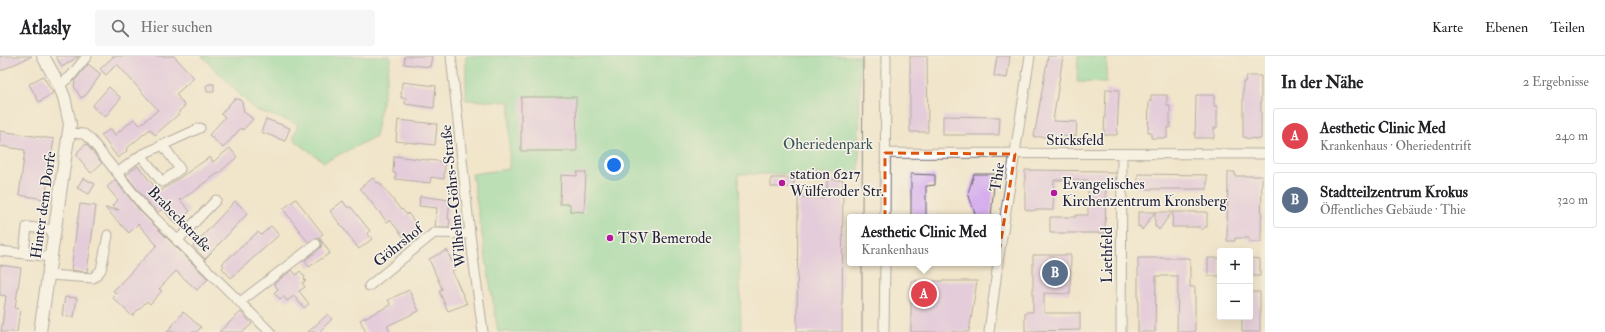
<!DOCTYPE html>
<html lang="de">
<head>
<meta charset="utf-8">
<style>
  body { margin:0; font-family:"IM FELL Double Pica",serif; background:#f6f6f6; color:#202124 }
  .controls { position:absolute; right:12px; bottom:12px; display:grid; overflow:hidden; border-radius:4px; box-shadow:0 4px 16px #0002 }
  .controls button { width:36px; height:36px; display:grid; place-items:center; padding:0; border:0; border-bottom:1px solid #e0e0e0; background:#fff; color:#202124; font:20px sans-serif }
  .you { position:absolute; left:614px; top:109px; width:14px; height:14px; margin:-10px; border:3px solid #fff; border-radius:50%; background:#1a73e8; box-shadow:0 0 0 6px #1a73e833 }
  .badge { display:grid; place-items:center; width:26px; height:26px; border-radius:50%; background:#ea580c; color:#fff; font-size:13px; font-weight:700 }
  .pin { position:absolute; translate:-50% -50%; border:2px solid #fff; box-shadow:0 1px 4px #0006 }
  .popup { position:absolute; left:847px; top:158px; width:154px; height:52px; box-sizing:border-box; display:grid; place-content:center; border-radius:4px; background:#fff; filter:drop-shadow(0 1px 3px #0005); font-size:13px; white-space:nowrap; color:#757577 }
  .popup b { font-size:15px; color:#202124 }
  .popup::after { content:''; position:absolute; left:50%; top:100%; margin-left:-8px; border:8px solid transparent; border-top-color:#fff }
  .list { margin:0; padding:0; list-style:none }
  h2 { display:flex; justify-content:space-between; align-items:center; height:52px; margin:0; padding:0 16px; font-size:17px }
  h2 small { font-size:13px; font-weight:400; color:#757577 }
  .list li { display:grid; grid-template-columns:26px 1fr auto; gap:12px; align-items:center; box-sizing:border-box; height:56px; margin:0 8px 8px; padding:0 8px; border:1px solid #e0e0e0; border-radius:4px }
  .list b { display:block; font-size:15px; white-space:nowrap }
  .list p { margin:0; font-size:13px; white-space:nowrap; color:#757577 }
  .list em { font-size:13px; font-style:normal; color:#757577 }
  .icon { flex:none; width:22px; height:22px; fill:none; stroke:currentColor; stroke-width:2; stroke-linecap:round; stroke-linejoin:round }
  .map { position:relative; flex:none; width:1265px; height:276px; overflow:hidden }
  header { display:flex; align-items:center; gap:24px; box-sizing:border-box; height:56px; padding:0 20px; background:#fff; border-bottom:1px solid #e0e0e0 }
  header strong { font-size:19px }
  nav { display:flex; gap:22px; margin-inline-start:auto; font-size:14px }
  .search { width:280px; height:36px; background:#f6f6f6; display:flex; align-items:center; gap:10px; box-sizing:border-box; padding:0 14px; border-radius:4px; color:#757577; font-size:15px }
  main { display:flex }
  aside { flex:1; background:#fff }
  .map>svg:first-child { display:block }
  .green { fill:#7ed79d; stroke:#507c6c }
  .building { fill:#d6aeed }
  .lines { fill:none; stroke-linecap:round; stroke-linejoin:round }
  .minor-casing { stroke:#6a666d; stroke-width:11 }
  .major-casing { stroke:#6a666d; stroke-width:14 }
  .minor { stroke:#fff; stroke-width:9 }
  .major { stroke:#fff; stroke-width:12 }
  .tram { stroke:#22223b; stroke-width:1 }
  .marked { fill:none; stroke:#de560e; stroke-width:3; stroke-dasharray:8 5; stroke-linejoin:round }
  .poi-dot { fill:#b5179e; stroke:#f7f3e8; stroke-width:1.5 }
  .labels { text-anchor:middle; stroke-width:3; stroke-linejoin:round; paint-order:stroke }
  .street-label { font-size:15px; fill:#22223b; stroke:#f7f3e8 }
  .park-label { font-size:15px; fill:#3e5858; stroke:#f7f3e8 }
  .poi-label { font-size:15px; fill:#22223b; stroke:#f7f3e8; text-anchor:start }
</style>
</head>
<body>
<header>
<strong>Atlasly</strong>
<div class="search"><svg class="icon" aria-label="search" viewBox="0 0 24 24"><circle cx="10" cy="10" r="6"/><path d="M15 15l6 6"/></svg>Hier suchen</div>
<nav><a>Karte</a><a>Ebenen</a><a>Teilen</a></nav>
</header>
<main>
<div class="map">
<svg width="1265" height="276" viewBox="0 0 1265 276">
  <rect width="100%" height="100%" fill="#f7f3e8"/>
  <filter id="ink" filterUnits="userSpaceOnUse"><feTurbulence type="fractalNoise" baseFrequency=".025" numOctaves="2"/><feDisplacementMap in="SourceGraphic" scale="8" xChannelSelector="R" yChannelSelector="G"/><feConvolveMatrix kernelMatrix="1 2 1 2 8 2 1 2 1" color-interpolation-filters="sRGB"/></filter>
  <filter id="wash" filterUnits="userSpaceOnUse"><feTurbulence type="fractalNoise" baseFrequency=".012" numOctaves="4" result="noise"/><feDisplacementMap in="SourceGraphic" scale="16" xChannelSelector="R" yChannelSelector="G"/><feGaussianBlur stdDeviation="0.9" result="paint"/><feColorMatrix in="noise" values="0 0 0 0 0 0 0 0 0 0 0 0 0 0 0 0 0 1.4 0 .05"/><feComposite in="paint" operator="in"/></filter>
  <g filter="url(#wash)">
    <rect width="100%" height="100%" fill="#f1e5cb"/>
    <path class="green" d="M202,0H391L375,81L324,106L293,83L298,68L255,54Z
      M466,0H860L859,118H738L741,276H498L472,118L509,113L510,46L466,44Z
      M1078,0H1107L1106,27L1077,26Z"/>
    <g id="blocks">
      <path class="building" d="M0,0H32L0,15Z
        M56,0H79L62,11Z
        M112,0H174L194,22L176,38L185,50L179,55L180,57L155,79L150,73L126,93L127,95L118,102L101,79L111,73L115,79L134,63L140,69L158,54L117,8L106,19L100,13L113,1Z
        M405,0H432L430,11L404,8Z
        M910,0H927L928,76H910Z
        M997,0H1010L1007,22L994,20Z
        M1048,0H1063L1053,65L1077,66L1076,80L1034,81Z
        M88,8L101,18L86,39L81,42L74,30L75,25Z
        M43,20L53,37L39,46L29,28Z
        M1246,20H1261V83L1245,82V81H1243V26H1245Z
        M402,26L436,30L434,52L405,48L406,42H401Z
        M209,28H214V36H207L206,30Z
        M109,31L121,42L105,61L92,50Z
        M1106,33L1119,34L1117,79H1104Z
        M1151,39H1167V50H1170V72H1167V82H1151V76H1148L1149,45H1151Z
        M1196,39H1214V50H1217V72H1214V82H1195Z
        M521,41H576L577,95H521Z
        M234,43H239L242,46L244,56L253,63L243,74L241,72L223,92L209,79L225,61L221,58Z
        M943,60L1000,61L999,79H943Z
        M266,63L290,72L285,85L261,76Z
        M398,64L437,68L435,89L396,85Z
        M0,75L54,83L45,143L19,139L25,94L0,90Z
        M86,88L102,107L91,117L77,100L78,95Z
        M230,92L237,101L220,116L200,130V131L180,144L190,155L176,169L163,153L158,156L148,147L126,119L138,110L159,136L210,101L213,106Z
        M394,100L445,106L444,123L431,121L430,127L395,123L396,117H393Z
        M1025,114L1106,115V117H1116V126H1106L1105,177H1050V161H1076V159H1088V124H1054L1053,154H1035L1032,155L1025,153Z
        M577,116H586L584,156L570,155V148H560L561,119L577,120Z
        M1228,116H1235V120H1262L1261,186H1249V182H1235V185H1227Z
        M911,118L935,119V129L926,130V161H911Z
        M974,118H995L991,161H976L968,137Z
        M1138,118L1207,119V133H1138Z
        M83,122L95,128L89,138L77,132Z
        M373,122L377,127L379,126L401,154L402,153L407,159L408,157L416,168L414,169L418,174L406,184L390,164L387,166L360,132Z
        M771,122H794V131H771Z
        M827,123L843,124L842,276H797L798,142H823V133H827Z
        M115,124L140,155L208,223L197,234L176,215L159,233L162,235L150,248L147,245L132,260L113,242L117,238L113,235L157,189L138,168L129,177L105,152L119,154L112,150L118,144L107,131Z
        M420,140L450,144L448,163H450L449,171H435L437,152L419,150Z
        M296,143L323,178L319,181L330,197L309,211L305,204L316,196L321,191L322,187L319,183L316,182L308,186L283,153Z
        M235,145L248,157L205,203L193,190Z
        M343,145L347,151H351L370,175L367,177L372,183L359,193L330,155Z
        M80,148L96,150L87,216L71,214Z
        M1138,156H1155L1142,174L1140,170L1138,171Z
        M1155,156H1172L1159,174L1157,171H1155Z
        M1173,156H1207V171H1205L1202,174L1200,171H1172Z
        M271,170L279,179L231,222L222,212L224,210L222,208L258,176L261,179Z
        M447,194L455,213L452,215L467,248L448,255L439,235L442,233L429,203Z
        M1033,199H1071L1070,238L1044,237V257H1080V274L1025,275V256H1033Z
        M1138,202H1190V231H1195V276H1177L1178,220H1156L1155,276H1138Z
        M1208,202H1220V220H1208Z
        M1250,202L1260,203V220H1250Z
        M0,209L21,212L15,252L20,253L17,276H1L6,240L0,239Z
        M292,214L296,219L300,215L305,221L304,223L306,225L302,227L305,231L299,235L309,248L304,252L294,240L287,245L283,240L280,243L274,237L278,233L274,228Z
        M911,225H977L969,276H911Z
        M409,234L419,255L387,270L390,276H366L360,264L391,249L388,244Z
        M1250,236H1260V276H1242V261H1250Z
        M65,241L77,242L74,261L62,259Z
        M183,256L201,271L197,276H167Z
        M241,256L252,268L243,276H219Z
        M328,258L332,263L319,276H308Z"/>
    </g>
  </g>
  <g filter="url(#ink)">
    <use href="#blocks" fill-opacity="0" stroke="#6a666d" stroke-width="1"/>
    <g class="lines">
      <defs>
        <path id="minor" d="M451,0L470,178L483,276
          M59,29L70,21L87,0
          M69,77L84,78L91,84L144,151L270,276
          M885,97L1265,98
          M141,99L162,126L180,113L162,88
          M117,117L141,99L200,72
          M885,161L886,0
          M177,185L216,144
          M0,195L51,201
          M24,198L27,171L55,174
          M998,206L1030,0
          M49,219L93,222L101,214L108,179
          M369,230L434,177L470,178
          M240,246L316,188
          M884,276L885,207
          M989,276L998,207
          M1121,276L1122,98"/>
        <path id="major" d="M40,276L70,68L64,41L59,29L43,0"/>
      </defs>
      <use href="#minor" class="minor-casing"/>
      <use href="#major" class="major-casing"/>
      <use href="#minor" class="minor"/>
      <use href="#major" class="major"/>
      <path class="tram" d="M862,161L863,0
        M862,276V207"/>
    </g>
  </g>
  <path d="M0 0H1265V276H0ZM885,97L1015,98L999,196H885Z" fill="#f1e5cb" fill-opacity=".55" fill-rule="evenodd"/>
  <path class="marked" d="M885,97L1015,98L999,196H885Z"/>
  <g class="poi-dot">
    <circle cx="782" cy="127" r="4"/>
    <circle cx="1054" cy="137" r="4"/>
    <circle cx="610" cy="182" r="4"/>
  </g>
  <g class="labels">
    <g class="street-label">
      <text x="1075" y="89">Sticksfeld</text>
      <text transform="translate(997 121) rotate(-81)" y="5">Thie</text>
      <text transform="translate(453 140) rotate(-96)" y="5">Wilhelm-Göhrs-Straße</text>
      <text transform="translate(43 149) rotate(-82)" y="5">Hinter dem Dorfe</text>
      <text transform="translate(180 163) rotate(46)" y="5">Brabeckstraße</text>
      <text transform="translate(398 189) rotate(-39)" y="5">Göhrshof</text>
      <text transform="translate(1107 199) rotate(-90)" y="5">Liethfeld</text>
    </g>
    <g class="park-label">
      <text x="828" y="93">Oheriedenpark</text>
    </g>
    <g class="poi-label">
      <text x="790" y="123">station 6217<tspan x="790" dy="17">Wülferoder Str.</tspan></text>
      <text x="1062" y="133">Evangelisches<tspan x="1062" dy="17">Kirchenzentrum Kronsberg</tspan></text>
      <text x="618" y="187">TSV Bemerode</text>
    </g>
  </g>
</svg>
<div class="controls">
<button>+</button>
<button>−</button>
</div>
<div class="you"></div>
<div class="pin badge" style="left:924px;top:238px;background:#e0444e">A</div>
<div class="popup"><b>Aesthetic Clinic Med</b>Krankenhaus</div>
<div class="pin badge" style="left:1055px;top:217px;background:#5c6f8a">B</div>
</div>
<aside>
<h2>In der Nähe<small>2 Ergebnisse</small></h2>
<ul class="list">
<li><span class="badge" style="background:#e0444e">A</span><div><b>Aesthetic Clinic Med</b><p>Krankenhaus · Oheriedentrift</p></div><em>240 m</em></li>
<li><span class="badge" style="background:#5c6f8a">B</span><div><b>Stadtteilzentrum Krokus</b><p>Öffentliches Gebäude · Thie</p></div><em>320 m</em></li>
</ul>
</aside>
</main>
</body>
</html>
